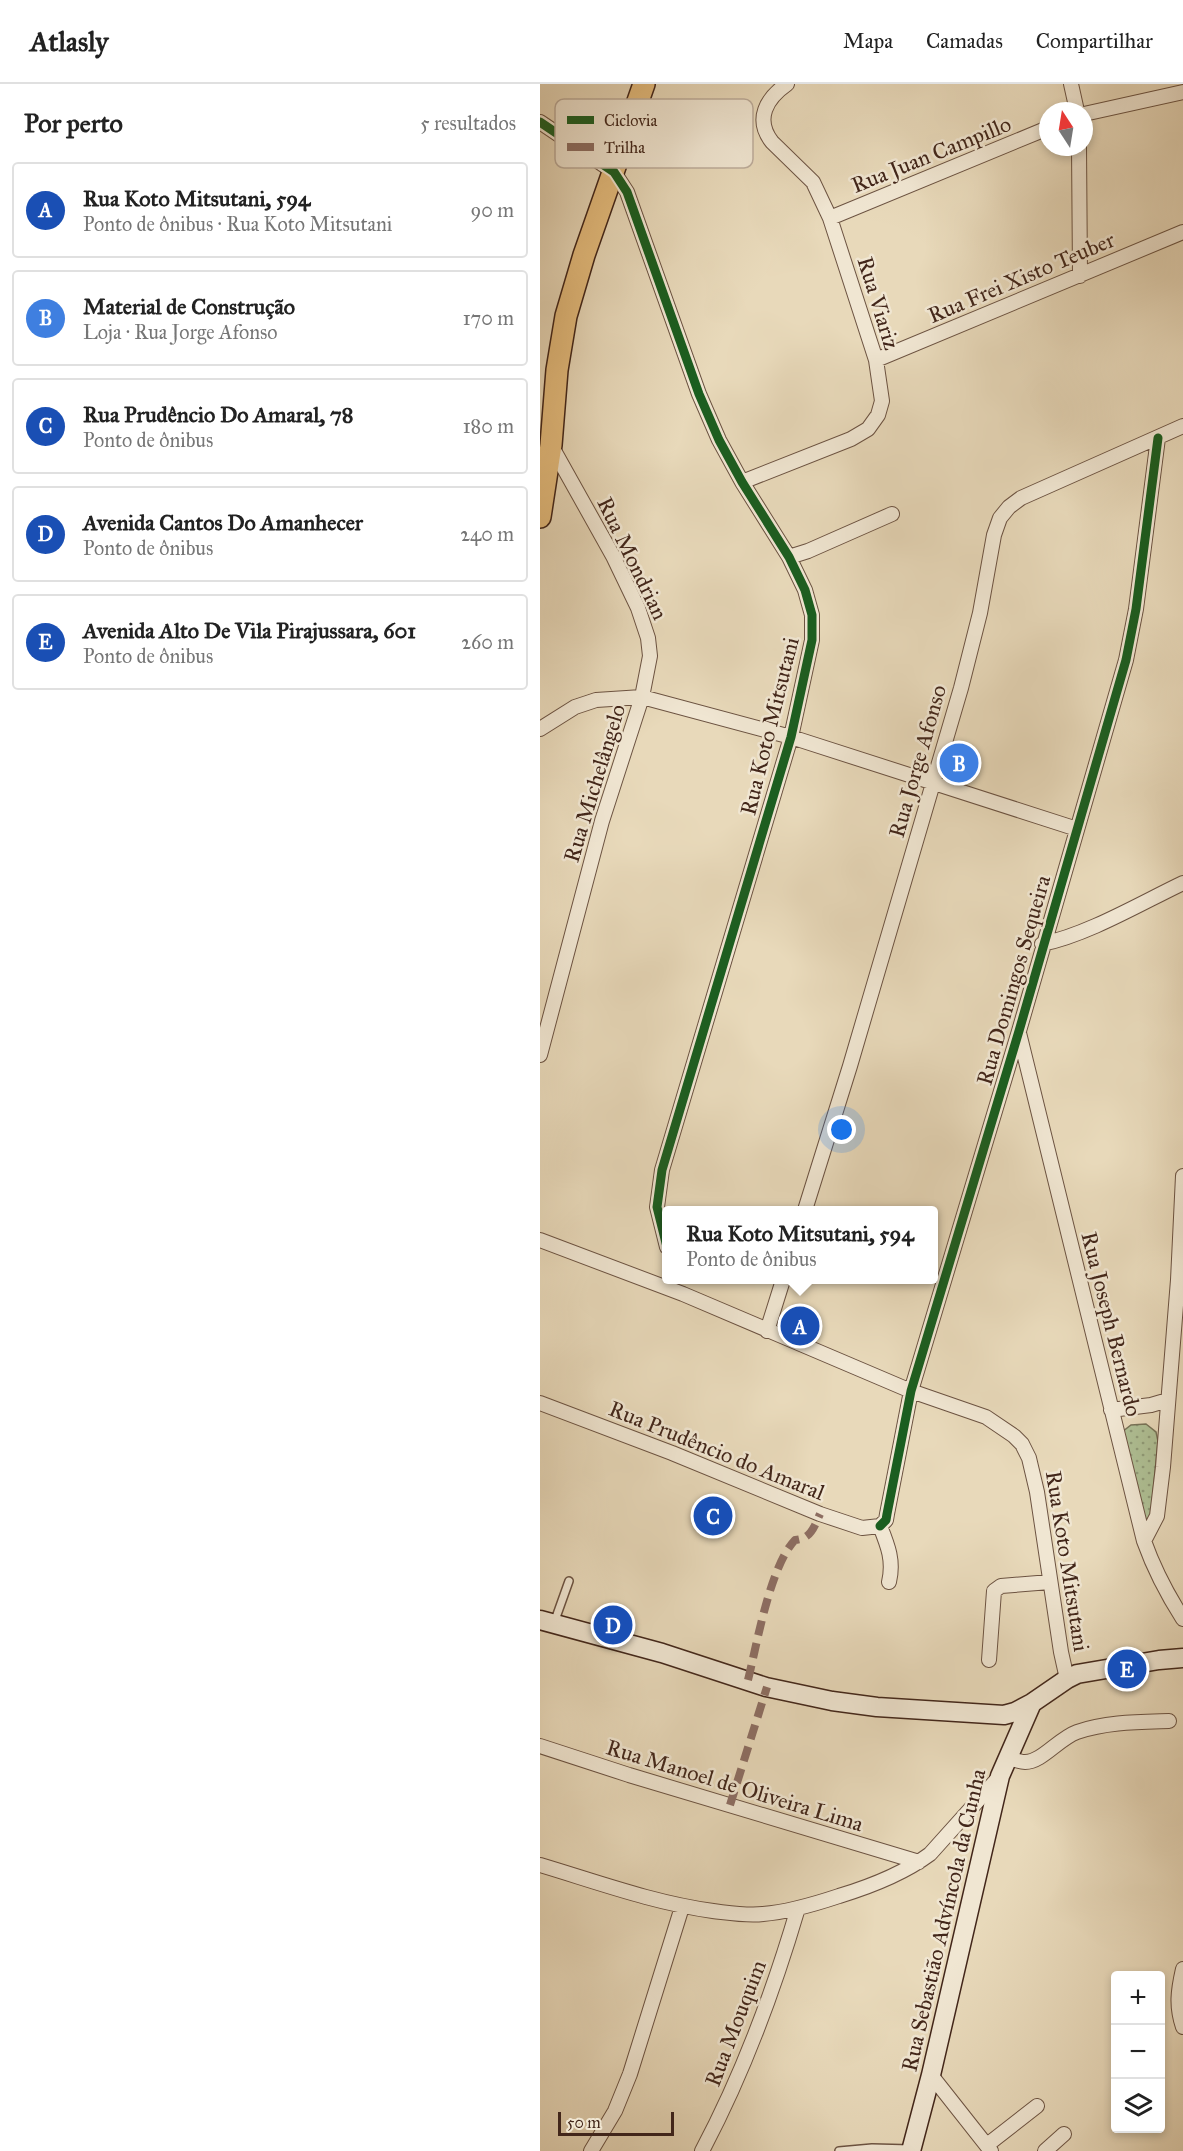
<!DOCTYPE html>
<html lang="pt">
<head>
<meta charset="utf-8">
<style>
  body { margin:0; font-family:"IM FELL Great Primer",serif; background:#f6f6f6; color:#222 }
  .controls { position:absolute; right:18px; bottom:18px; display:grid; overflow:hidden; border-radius:6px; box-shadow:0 3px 9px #0003 }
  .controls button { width:54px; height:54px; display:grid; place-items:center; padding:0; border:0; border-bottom:2px solid #e0e0e0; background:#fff; color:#222; font:30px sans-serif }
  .compass { position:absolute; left:499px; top:18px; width:54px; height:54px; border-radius:50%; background:#fff; box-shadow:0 3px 9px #0003; rotate:348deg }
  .scale { position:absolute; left:18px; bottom:15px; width:116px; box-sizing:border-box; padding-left:6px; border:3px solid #42261a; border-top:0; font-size:16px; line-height:21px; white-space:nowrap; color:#42261a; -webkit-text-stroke:4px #f0e6d2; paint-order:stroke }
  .you { position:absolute; left:302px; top:1046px; width:21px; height:21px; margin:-15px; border:4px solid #fff; border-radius:50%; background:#1a73e8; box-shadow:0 0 0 9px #1a73e833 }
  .badge { display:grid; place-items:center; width:39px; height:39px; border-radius:50%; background:#8f2418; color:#fff; font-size:20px; font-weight:700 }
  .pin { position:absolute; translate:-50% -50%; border:3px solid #fff; box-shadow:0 2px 6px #0006 }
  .popup { position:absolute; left:122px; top:1122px; width:276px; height:78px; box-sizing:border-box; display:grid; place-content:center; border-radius:6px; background:#fff; filter:drop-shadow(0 2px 4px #0005); font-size:20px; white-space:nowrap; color:#767676 }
  .popup b { font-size:22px; color:#222 }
  .popup::after { content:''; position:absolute; left:50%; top:100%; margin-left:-12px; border:12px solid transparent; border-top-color:#fff }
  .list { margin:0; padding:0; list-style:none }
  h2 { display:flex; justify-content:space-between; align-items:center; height:78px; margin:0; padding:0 24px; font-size:26px }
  h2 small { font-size:20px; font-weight:400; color:#767676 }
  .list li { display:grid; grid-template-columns:39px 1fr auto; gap:18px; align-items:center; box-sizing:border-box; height:96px; margin:0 12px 12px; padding:0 12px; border:2px solid #e0e0e0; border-radius:6px }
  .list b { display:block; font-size:22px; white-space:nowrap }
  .list p { margin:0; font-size:20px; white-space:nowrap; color:#767676 }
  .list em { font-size:20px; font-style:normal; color:#767676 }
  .icon { flex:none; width:33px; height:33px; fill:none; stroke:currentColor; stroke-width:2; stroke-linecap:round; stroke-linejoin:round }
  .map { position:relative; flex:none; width:643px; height:2067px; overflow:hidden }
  header { display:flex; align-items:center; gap:36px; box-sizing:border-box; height:84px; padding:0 30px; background:#fff; border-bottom:2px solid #e0e0e0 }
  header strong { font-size:28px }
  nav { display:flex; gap:33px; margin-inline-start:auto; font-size:21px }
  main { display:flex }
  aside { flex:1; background:#fff }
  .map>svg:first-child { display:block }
  .park { fill:url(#park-dots); stroke:#787358; stroke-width:1.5 }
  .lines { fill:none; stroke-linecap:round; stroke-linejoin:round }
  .lane-casing { stroke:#6c5342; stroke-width:10 }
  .street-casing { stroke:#6c5342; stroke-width:16 }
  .secondary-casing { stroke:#42261a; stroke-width:21 }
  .primary-casing { stroke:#42261a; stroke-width:24 }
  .lane { stroke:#f0e6d2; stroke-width:7 }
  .street { stroke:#f0e6d2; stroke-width:14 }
  .secondary { stroke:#f0e6d2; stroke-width:18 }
  .primary { stroke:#e4bc7d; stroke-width:21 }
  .quiet { stroke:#8d6e63; stroke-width:8; stroke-dasharray:15 8; stroke-linecap:butt }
  .cycleway-casing { stroke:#f0e6d2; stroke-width:13 }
  .cycleway { stroke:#1b5e20; stroke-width:9 }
  .labels { text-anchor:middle; stroke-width:5; stroke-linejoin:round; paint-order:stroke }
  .street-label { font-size:22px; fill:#42261a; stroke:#f0e6d2 }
  .key { fill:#f0e6d2; stroke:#bcac9b; stroke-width:1.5 }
  .key-label { font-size:16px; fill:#42261a }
</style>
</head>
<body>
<header>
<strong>Atlasly</strong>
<nav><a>Mapa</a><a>Camadas</a><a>Compartilhar</a></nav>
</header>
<main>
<aside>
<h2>Por perto<small>5 resultados</small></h2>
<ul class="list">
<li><span class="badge" style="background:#1a4fb4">A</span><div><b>Rua Koto Mitsutani, 594</b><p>Ponto de ônibus · Rua Koto Mitsutani</p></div><em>90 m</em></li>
<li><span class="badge" style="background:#3f7fe0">B</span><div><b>Material de Construção</b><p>Loja · Rua Jorge Afonso</p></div><em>170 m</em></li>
<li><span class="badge" style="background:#1a4fb4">C</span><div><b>Rua Prudêncio Do Amaral, 78</b><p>Ponto de ônibus</p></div><em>180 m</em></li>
<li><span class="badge" style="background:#1a4fb4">D</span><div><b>Avenida Cantos Do Amanhecer</b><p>Ponto de ônibus</p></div><em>240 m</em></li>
<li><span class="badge" style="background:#1a4fb4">E</span><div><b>Avenida Alto De Vila Pirajussara, 601</b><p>Ponto de ônibus</p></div><em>260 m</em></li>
</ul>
</aside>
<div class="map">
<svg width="643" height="2067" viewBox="0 0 643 2067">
  <defs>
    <pattern id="park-dots" width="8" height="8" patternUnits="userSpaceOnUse" patternTransform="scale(1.5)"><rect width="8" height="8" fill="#afc095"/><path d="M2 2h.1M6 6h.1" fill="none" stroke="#909c79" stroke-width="1.8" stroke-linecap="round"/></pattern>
  </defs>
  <rect width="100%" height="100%" fill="#e8d9ba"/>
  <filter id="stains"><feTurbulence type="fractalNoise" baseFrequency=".00333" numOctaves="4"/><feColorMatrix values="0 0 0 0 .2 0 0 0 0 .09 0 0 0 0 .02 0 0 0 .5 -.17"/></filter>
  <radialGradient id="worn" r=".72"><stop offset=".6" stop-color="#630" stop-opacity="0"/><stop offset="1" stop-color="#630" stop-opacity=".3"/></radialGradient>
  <path class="park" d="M606,1340L616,1348L618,1357L610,1439H604L582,1348L591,1341Z"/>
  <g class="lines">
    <defs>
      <path id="lane" d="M14,1539L29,1497
        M299,2067L332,2064L371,2065"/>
      <path id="street" d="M531,0L537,27
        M544,30L643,8
        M0,38L74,88L87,108L159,310L179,356L202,398L249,473L265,506L272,531V556L251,653L122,1086L117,1123L127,1163
        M539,63L540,192
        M290,134L508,44
        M336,276L643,148
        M202,398L311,355L328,345L338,331L342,317L336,276L290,134L273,98L232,58C214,35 227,14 247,0
        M249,473L268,467L352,430
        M0,645L35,623L56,616L102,613L251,653L537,745
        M502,860C547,851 601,819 643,799
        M479,949L604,1457C614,1485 627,1510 643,1535
        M0,971L62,737L102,613L110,572L108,554L98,524L73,472L12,363
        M265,1126L310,982L421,604L440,529L454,451L460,434L469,423L481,414L643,342
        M0,1156L143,1210L371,1307L446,1333L474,1352L482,1360L489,1374L497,1408L521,1568L527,1595
        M227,1247L243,1196
        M0,1319L132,1369L280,1430L322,1444L340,1442
        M571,1326L611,1321L628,1316
        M340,1442L346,1436L347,1430L371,1307L479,947L586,576L596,525L618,354
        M340,1442C348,1462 354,1477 349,1498
        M604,1457L617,1432L623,1383L638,1196L643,1092
        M449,1576L454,1507L461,1502L510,1498
        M0,1662L89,1691L379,1778
        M467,1673C472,1675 479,1678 485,1678C502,1678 518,1655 537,1648C566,1638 598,1638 629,1637
        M0,1781C57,1798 114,1819 173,1827C190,1829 207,1832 223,1830C249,1828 275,1820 299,1812C332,1802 363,1790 390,1770L460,1692
        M643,1885C638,1907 636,1922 643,1943
        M391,1991L451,2067
        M447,2061L497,2022
        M51,2067L75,2027L90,1990L142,1823
        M162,2067C204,1988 233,1909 258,1824
        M505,2067L524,2050"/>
      <path id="secondary" d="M0,1536L122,1569L226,1603L292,1617L337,1623L464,1631L475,1628L492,1619L527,1595L537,1590L619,1576L643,1574
        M371,2067L391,1991L460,1692L492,1619"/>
      <path id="primary" d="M0,433L11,361L17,286L26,232L44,171L104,0"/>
    </defs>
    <use href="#lane" class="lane-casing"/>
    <use href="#street" class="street-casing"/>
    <use href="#secondary" class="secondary-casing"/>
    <use href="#primary" class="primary-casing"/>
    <use href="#lane" class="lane"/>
    <use href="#street" class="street"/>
    <use href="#secondary" class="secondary"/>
    <use href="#primary" class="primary"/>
    <path class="quiet" d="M208,1596C217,1560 230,1482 255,1456C271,1455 274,1443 280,1430
      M190,1721L227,1603"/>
    <defs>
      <path id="cycleway" d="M0,38L74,88L87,108L159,310L179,356L202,398L249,473L265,506L272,531V556L251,653L122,1086L117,1123L127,1163
        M340,1442L346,1436L347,1430L371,1307L479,947L586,576L596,525L618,354"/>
    </defs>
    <use href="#cycleway" class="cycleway-casing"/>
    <use href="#cycleway" class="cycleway"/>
  </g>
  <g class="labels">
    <g class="street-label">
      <text transform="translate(391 70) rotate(-22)" y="8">Rua Juan Campillo</text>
      <text transform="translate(481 193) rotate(-23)" y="8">Rua Frei Xisto Teuber</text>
      <text transform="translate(339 219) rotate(73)" y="8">Rua Viariz</text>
      <text transform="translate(93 474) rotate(64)" y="8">Rua Mondrian</text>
      <text transform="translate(229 642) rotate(-76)" y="8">Rua Koto Mitsutani</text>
      <text transform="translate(377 677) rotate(-74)" y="8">Rua Jorge Afonso</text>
      <text transform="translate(54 699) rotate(-73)" y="8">Rua Michelângelo</text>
      <text transform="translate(473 896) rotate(-74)" y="8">Rua Domingos Sequeira</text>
      <text transform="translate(572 1240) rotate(76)" y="8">Rua Joseph Bernardo</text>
      <text transform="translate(177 1366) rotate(22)" y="8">Rua Prudêncio do Amaral</text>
      <text transform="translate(528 1477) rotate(81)" y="8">Rua Koto Mitsutani</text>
      <text transform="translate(195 1701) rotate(17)" y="8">Rua Manoel de Oliveira Lima</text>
      <text transform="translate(403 1836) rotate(-77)" y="8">Rua Sebastião Advíncola da Cunha</text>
      <text transform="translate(195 1939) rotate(-69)" y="8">Rua Mouquim</text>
    </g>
  </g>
  <rect x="15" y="15" width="198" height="69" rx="9" class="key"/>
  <rect x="27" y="32" width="27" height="8" fill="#1b5e20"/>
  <rect x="27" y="59" width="27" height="8" fill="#8d6e63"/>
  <g class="key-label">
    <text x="64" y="42">Ciclovia</text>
    <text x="64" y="69">Trilha</text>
  </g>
  <rect width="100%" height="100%" filter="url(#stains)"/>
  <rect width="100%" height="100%" fill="url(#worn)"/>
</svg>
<div class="controls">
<button>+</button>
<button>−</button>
<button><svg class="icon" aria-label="layers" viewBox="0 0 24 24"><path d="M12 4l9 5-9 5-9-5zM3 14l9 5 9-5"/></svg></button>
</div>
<svg class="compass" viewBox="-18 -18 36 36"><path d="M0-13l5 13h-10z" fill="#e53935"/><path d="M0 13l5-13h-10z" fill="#767676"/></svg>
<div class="scale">50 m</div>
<div class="you"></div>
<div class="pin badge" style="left:260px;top:1242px;background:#1a4fb4">A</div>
<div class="popup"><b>Rua Koto Mitsutani, 594</b>Ponto de ônibus</div>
<div class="pin badge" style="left:419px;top:679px;background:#3f7fe0">B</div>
<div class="pin badge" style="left:173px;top:1432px;background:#1a4fb4">C</div>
<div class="pin badge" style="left:73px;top:1541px;background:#1a4fb4">D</div>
<div class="pin badge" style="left:587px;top:1585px;background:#1a4fb4">E</div>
</div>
</main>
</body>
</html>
